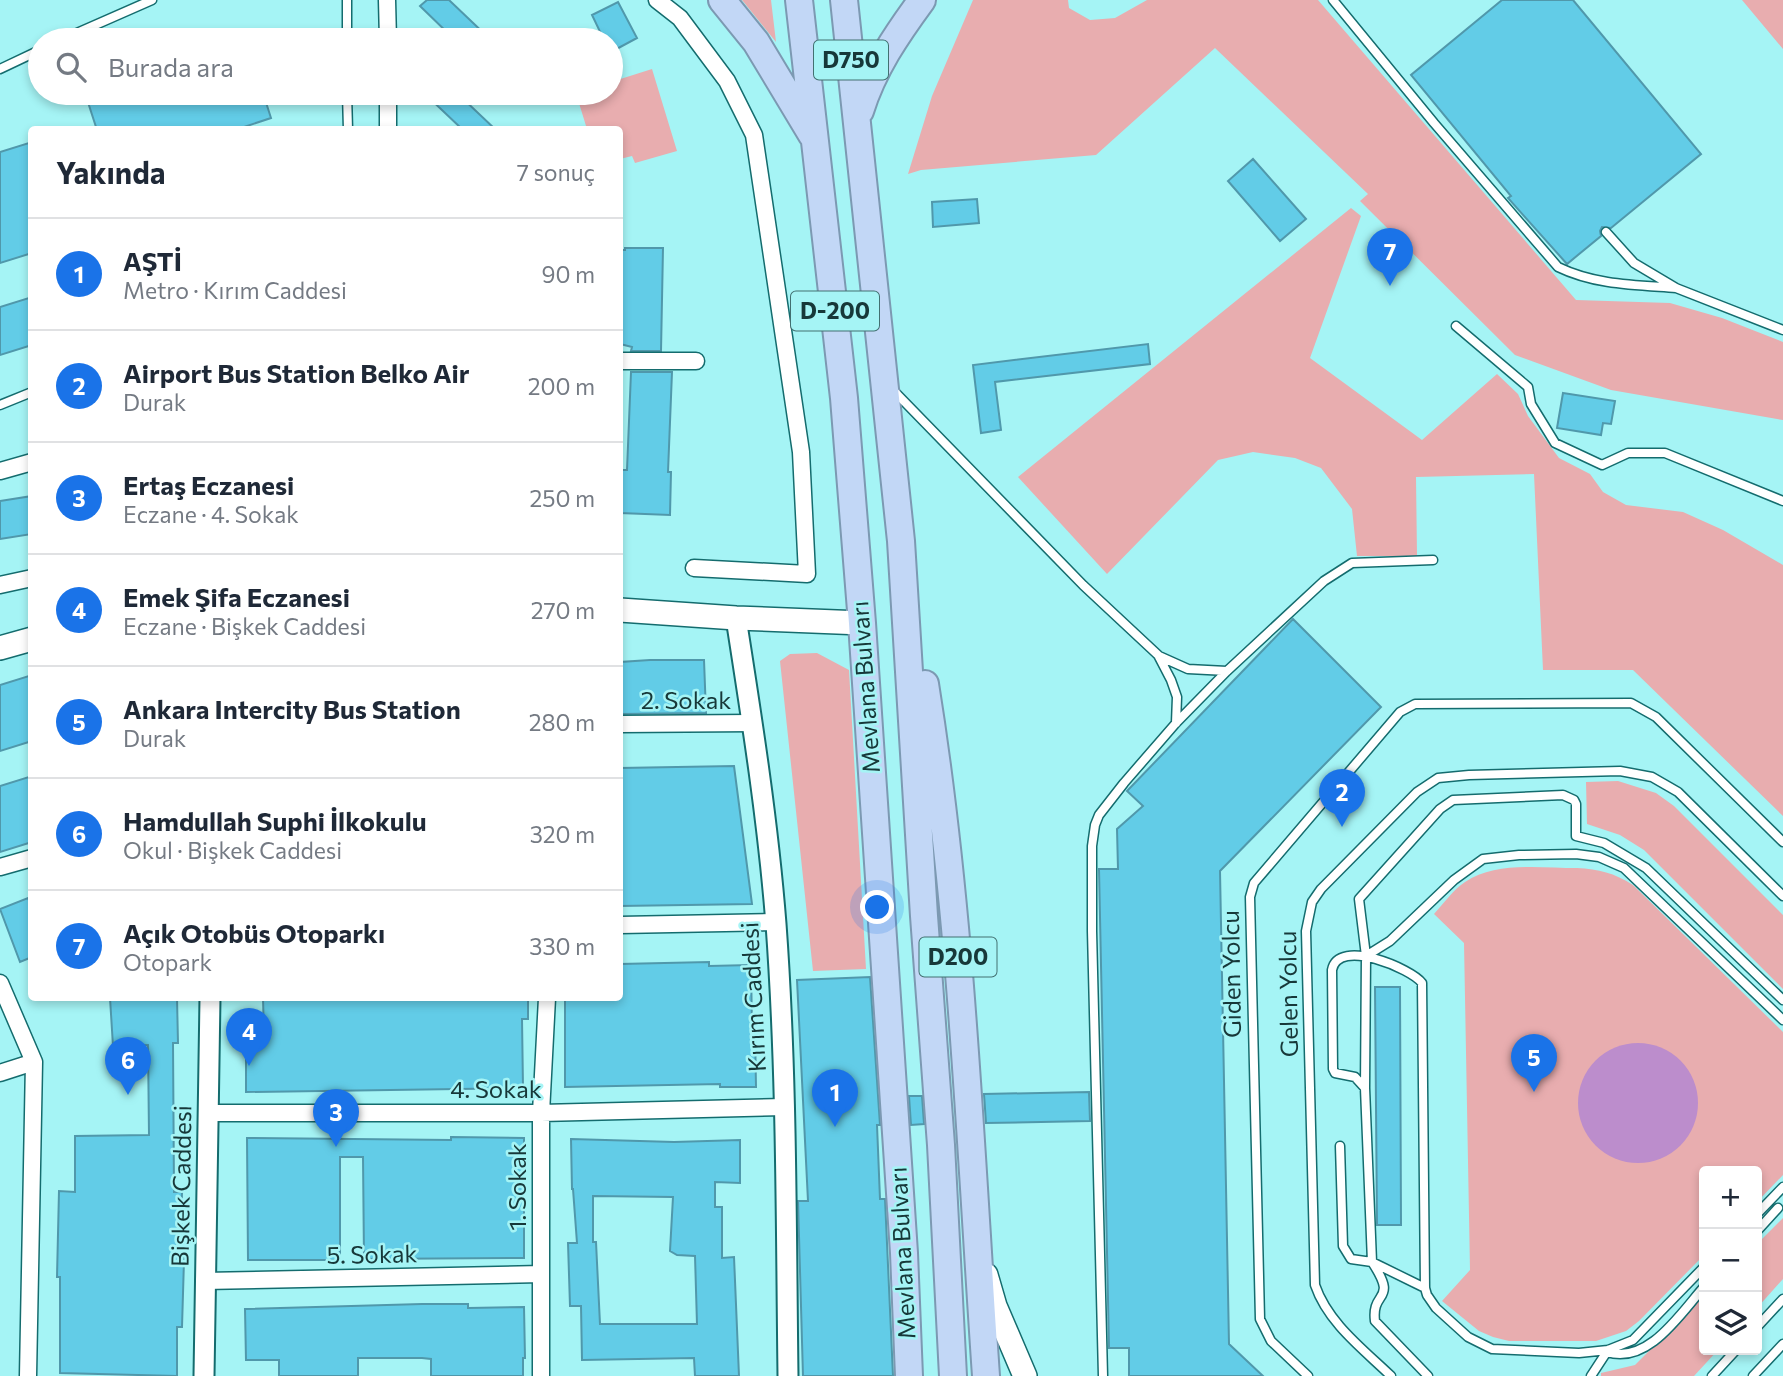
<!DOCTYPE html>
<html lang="tr">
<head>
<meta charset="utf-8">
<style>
  body { margin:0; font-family:Commissioner,sans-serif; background:#f2f2f3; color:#1f2937 }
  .controls { position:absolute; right:21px; bottom:21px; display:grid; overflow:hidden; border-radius:7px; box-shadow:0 4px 10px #0003 }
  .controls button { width:63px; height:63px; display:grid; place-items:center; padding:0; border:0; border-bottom:2px solid #e0e1e3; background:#fff; color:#1f2937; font:35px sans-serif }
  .you { position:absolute; left:878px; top:908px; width:24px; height:24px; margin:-18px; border:5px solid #fff; border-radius:50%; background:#1a73e8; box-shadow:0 0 0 10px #1a73e833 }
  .badge { display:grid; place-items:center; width:46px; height:46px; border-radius:50%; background:#1a73e8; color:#fff; font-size:23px; font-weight:700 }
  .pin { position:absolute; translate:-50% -58px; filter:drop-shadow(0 2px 4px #0008) }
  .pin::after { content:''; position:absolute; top:37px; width:24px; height:21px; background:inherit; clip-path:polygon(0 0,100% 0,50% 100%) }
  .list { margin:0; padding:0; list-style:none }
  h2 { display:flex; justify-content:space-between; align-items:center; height:91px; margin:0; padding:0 28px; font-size:30px }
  h2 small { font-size:23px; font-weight:400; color:#747a83 }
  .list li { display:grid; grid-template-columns:46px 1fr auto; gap:21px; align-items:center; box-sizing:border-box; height:112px; padding:0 28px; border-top:2px solid #e0e1e3 }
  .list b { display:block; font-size:26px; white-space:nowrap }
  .list p { margin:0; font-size:23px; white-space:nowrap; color:#747a83 }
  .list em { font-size:23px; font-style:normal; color:#747a83 }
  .icon { flex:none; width:38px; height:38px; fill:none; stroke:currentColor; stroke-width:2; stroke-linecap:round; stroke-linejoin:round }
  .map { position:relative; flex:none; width:1783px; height:1376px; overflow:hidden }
  .search { position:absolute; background:#fff; box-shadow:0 4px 10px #0003; left:28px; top:28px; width:595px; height:77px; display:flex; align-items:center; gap:18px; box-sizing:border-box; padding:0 24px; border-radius:38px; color:#747a83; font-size:26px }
  .panel { position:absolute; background:#fff; box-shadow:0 4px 10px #0003; left:28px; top:126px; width:595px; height:875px; border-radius:7px }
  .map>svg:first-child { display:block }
  .green { fill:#e8adaf }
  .water { fill:#bc8dcc }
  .building { fill:#62cce7; stroke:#5098ab; stroke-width:2; fill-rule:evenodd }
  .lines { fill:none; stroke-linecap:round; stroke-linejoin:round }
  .service-casing { stroke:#146c6e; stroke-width:11 }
  .minor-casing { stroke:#146c6e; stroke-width:19 }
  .tertiary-casing { stroke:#146c6e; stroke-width:23 }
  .secondary-casing { stroke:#146c6e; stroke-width:26 }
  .trunk-casing { stroke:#7c99b2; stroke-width:30 }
  .service { stroke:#fff; stroke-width:8 }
  .minor { stroke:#fff; stroke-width:16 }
  .tertiary { stroke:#fff; stroke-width:19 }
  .secondary { stroke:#fff; stroke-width:23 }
  .trunk { stroke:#c2d7f6; stroke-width:26 }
  .labels { text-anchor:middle; stroke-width:5; stroke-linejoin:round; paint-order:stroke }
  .shield { fill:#a5f4f5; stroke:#427071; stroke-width:2 }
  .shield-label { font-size:23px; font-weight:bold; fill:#173839 }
  .street-label { font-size:24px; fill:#173839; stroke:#a5f4f5 }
</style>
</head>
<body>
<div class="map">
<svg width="1783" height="1376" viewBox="0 0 1783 1376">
  <rect width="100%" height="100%" fill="#a5f4f5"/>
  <path class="green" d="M742,0H771L776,42Z
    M973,0H1068L1069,8L1090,20L1115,18L1147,0H1318L1576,300L1670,303L1722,318L1783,342V420L1611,390L1515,355L1360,201L1368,194L1215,48L1096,155L921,170L908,174L932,96Z
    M1742,0H1783V49Z
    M652,69L677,151L635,163L632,156L620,159V130L587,129L578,100L611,93L613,90L611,82Z
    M1351,208L1361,216L1310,358L1422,440L1497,374L1518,394L1528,416L1559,458L1590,474L1603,492L1626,505L1683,512L1723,530L1783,565V816L1633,670H1543L1534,474L1416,477L1417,556H1357L1352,509L1321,468L1295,458L1253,452L1218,460L1107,574L1018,477Z
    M817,653L849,670L866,969L813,971L780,661L790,654Z
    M1618,781L1656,793L1674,806L1783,915V989L1644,850L1620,835L1587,824L1586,782Z
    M1577,868C1599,869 1614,873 1633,885L1783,1032V1175L1757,1202V1171H1704V1255L1639,1321L1626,1331L1596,1341H1509L1493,1337L1479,1331L1442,1301L1470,1270L1464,943L1434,914C1444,903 1453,890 1465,882C1496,861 1541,868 1577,868Z
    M1783,1218V1279L1757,1308V1244Z
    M1704,1296V1350H1718L1694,1376H1601V1373L1635,1365Z"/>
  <path class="water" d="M1578 1103a60 60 0 1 1 120 0a60 60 0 1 1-120 0Z"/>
  <path class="building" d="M427,0H449L491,40H455L420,6Z
    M1502,0H1573L1701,154L1611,228L1602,227L1600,231L1601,236L1567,264L1508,198L1511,196L1411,75Z
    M618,2L637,38L611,52V40H604L592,15Z
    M85,93H263L271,118L235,130H97Z
    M424,93H457L496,130H463Z
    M32,142V253L0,263V152Z
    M1253,159L1306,219L1280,241L1228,181Z
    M977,199L979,223L933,227L932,202Z
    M625,248H663L661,351H631L632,347L620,344V250H625Z
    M32,297V345L0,355V307Z
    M1148,344L1150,364L995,382L1001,430L981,433L973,365Z
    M631,372H672L668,472H671L670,515L620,513V470H627Z
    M1563,393L1615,401L1611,424L1603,423L1601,435L1557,428Z
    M32,496V534L0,539V501Z
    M1293,619L1381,707L1220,871L1229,1344L1263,1376H1129V1348H1109L1099,869H1118L1117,829L1143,806L1127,791Z
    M650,660H704L706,713L620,714V662Z
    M32,675V741L0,751V685Z
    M734,766L752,904L620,906V768Z
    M32,776V842L0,852V786Z
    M28,898L32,908V957L20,962L0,909Z
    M709,962V966L751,965L752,1030H755L756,1087H720V1084L565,1087V998H620V964Z
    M870,977L880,1125H877L880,1199H885L893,1376H803L798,1201H808L797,980Z
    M1375,987H1400L1401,1225H1377Z
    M110,998H177L178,1043H173L174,1192H182L181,1242H184V1260L182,1327H177V1376L60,1373V1277H57L59,1191L75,1192V1136L149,1135L148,1045L113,1046Z
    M263,998H528V1019H522L523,1088L246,1092V1035H264Z
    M1089,1092L1090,1121L986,1123L984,1094Z
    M909,1096H922L924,1124L911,1125Z
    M451,1137L524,1138V1258L364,1259L363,1157H340V1260H248L247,1138L451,1140Z
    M571,1139L674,1142L740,1140V1183L715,1182V1207H722V1258L734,1257L739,1376H695L694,1358L582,1360L581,1306H570L568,1243H577L573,1189H572ZM593,1196L673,1197L670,1251L677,1255L695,1256L697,1324H600L596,1242H593Z
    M422,1304H468V1308L524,1307L525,1358H523V1376H431V1359L422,1358H358V1376H279V1360H246L245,1309Z"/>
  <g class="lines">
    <defs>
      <path id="service" d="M347,0V40
        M1333,0L1434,123L1558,267C1595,285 1635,285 1676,288
        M61,40L152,0
        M0,69L40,50
        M347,93L348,130
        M1606,232L1634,263L1676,288L1783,330
        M1456,326L1528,387L1531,404L1555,443L1602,465L1628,453H1665L1783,501
        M892,389L1083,585L1158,655L1171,680L1177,697L1176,723
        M0,405L32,392
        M1159,656L1188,669L1227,671
        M1366,956L1390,941L1454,880L1483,859L1519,855L1576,854L1599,857L1624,868L1783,1020
        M1365,1088L1366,956L1359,899L1440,809L1453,800L1563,795L1574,800L1576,804V836L1604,843L1646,868L1783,1000
        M1340,1146L1343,1246L1351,1259L1372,1262L1425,1288
        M1757,1214L1783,1187
        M1757,1231L1778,1208
        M1757,1327L1783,1299
        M1607,1352C1648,1365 1680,1314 1704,1287
        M1103,1376L1092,931V846L1095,825L1099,815L1124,783L1176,723L1227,671L1324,581L1352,563L1433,560
        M1308,1376L1271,1341L1260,1319L1250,897L1254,883L1400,712L1415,704L1631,703L1656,717L1783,842
        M1391,1376C1363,1349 1328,1323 1315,1285L1306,931L1312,902L1321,889L1417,792L1438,778L1469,775L1620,771L1652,777L1678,792L1783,896
        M1428,1376L1375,1321C1371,1289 1399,1303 1372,1262L1365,1088L1355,1077L1335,1073L1333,1069L1332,970C1338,937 1412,969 1422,983L1425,1288L1427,1295L1436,1308L1468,1337L1492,1349L1579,1353L1608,1350L1633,1340L1704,1267
        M1591,1376L1608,1350
        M1712,1376L1736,1350
        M1753,1376L1783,1344"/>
      <path id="minor" d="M387,0L388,40
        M657,0L680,18L727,81L754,135L801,452L807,574L694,568
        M388,93V130
        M620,361H696
        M0,471L32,462
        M0,585L32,578
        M620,724L753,723
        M0,867L32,858
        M620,925L776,922
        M0,983L34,1062L28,1376
        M0,1073L34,1062
        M208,1113H541L784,1107
        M204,1281L541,1274
        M541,1376V1113L547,998"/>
      <path id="tertiary" d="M736,618C752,720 768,822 776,924C787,1074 786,1225 788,1376
        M204,1376L210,998"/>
      <path id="secondary" d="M620,610L736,618L862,623
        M0,648L32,639
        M986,1275L995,1306L1025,1376"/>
      <path id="trunk" d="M722,0L756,42L812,135
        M799,0L844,398L862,623L904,1253L909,1376
        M844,0L901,541L924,916L941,1145L953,1376
        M860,111C873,69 897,34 922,0
        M925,684C962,913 970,1145 986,1376"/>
    </defs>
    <use href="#service" class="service-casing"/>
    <use href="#minor" class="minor-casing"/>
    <use href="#tertiary" class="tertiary-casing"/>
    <use href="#secondary" class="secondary-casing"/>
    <use href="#trunk" class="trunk-casing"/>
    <use href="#service" class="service"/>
    <use href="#minor" class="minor"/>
    <use href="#tertiary" class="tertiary"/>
    <use href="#secondary" class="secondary"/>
    <use href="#trunk" class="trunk"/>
  </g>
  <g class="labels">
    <g class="shield">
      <rect x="814" y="40.5" width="74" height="39" rx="5"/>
      <rect x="791" y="291.5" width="88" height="39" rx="5"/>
      <rect x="919.5" y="937.5" width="77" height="39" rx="5"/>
    </g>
    <g class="shield-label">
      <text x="851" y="68">D750</text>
      <text x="835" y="319">D-200</text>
      <text x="958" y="965">D200</text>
    </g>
    <g class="street-label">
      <text transform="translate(866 687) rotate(-94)" y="8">Mevlana Bulvarı</text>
      <text x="686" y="709">2. Sokak</text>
      <text transform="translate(1232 974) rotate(-91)" y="8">Giden Yolcu</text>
      <text transform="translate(1289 994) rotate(-91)" y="8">Gelen Yolcu</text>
      <text transform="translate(754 997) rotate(-93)" y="8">Kırım Caddesi</text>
      <text x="496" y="1098">4. Sokak</text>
      <text transform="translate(182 1186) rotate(-89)" y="8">Bişkek Caddesi</text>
      <text transform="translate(518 1187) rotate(-90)" y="8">1. Sokak</text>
      <text transform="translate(903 1253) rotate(-93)" y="8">Mevlana Bulvarı</text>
      <text transform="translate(372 1255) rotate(-1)" y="8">5. Sokak</text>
    </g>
  </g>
</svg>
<div class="controls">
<button>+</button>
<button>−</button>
<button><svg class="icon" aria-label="layers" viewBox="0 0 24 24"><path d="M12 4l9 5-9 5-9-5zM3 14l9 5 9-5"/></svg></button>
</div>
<div class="you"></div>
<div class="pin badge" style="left:835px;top:1127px">1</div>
<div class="pin badge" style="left:1342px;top:827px">2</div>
<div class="pin badge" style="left:336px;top:1147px">3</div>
<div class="pin badge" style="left:249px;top:1066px">4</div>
<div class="pin badge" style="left:1534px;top:1092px">5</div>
<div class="pin badge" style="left:128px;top:1095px">6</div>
<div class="pin badge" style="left:1390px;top:286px">7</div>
<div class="search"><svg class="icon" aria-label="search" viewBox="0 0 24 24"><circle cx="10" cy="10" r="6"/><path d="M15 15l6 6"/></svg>Burada ara</div>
<section class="panel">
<h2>Yakında<small>7 sonuç</small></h2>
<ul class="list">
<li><span class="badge">1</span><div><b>AŞTİ</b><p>Metro · Kırım Caddesi</p></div><em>90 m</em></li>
<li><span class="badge">2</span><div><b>Airport Bus Station Belko Air</b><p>Durak</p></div><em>200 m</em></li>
<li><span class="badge">3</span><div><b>Ertaş Eczanesi</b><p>Eczane · 4. Sokak</p></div><em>250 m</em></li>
<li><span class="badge">4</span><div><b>Emek Şifa Eczanesi</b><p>Eczane · Bişkek Caddesi</p></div><em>270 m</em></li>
<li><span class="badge">5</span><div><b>Ankara Intercity Bus Station</b><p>Durak</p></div><em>280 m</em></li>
<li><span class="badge">6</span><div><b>Hamdullah Suphi İlkokulu</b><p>Okul · Bişkek Caddesi</p></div><em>320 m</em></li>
<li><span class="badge">7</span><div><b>Açık Otobüs Otoparkı</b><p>Otopark</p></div><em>330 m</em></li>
</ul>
</section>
</div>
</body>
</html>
